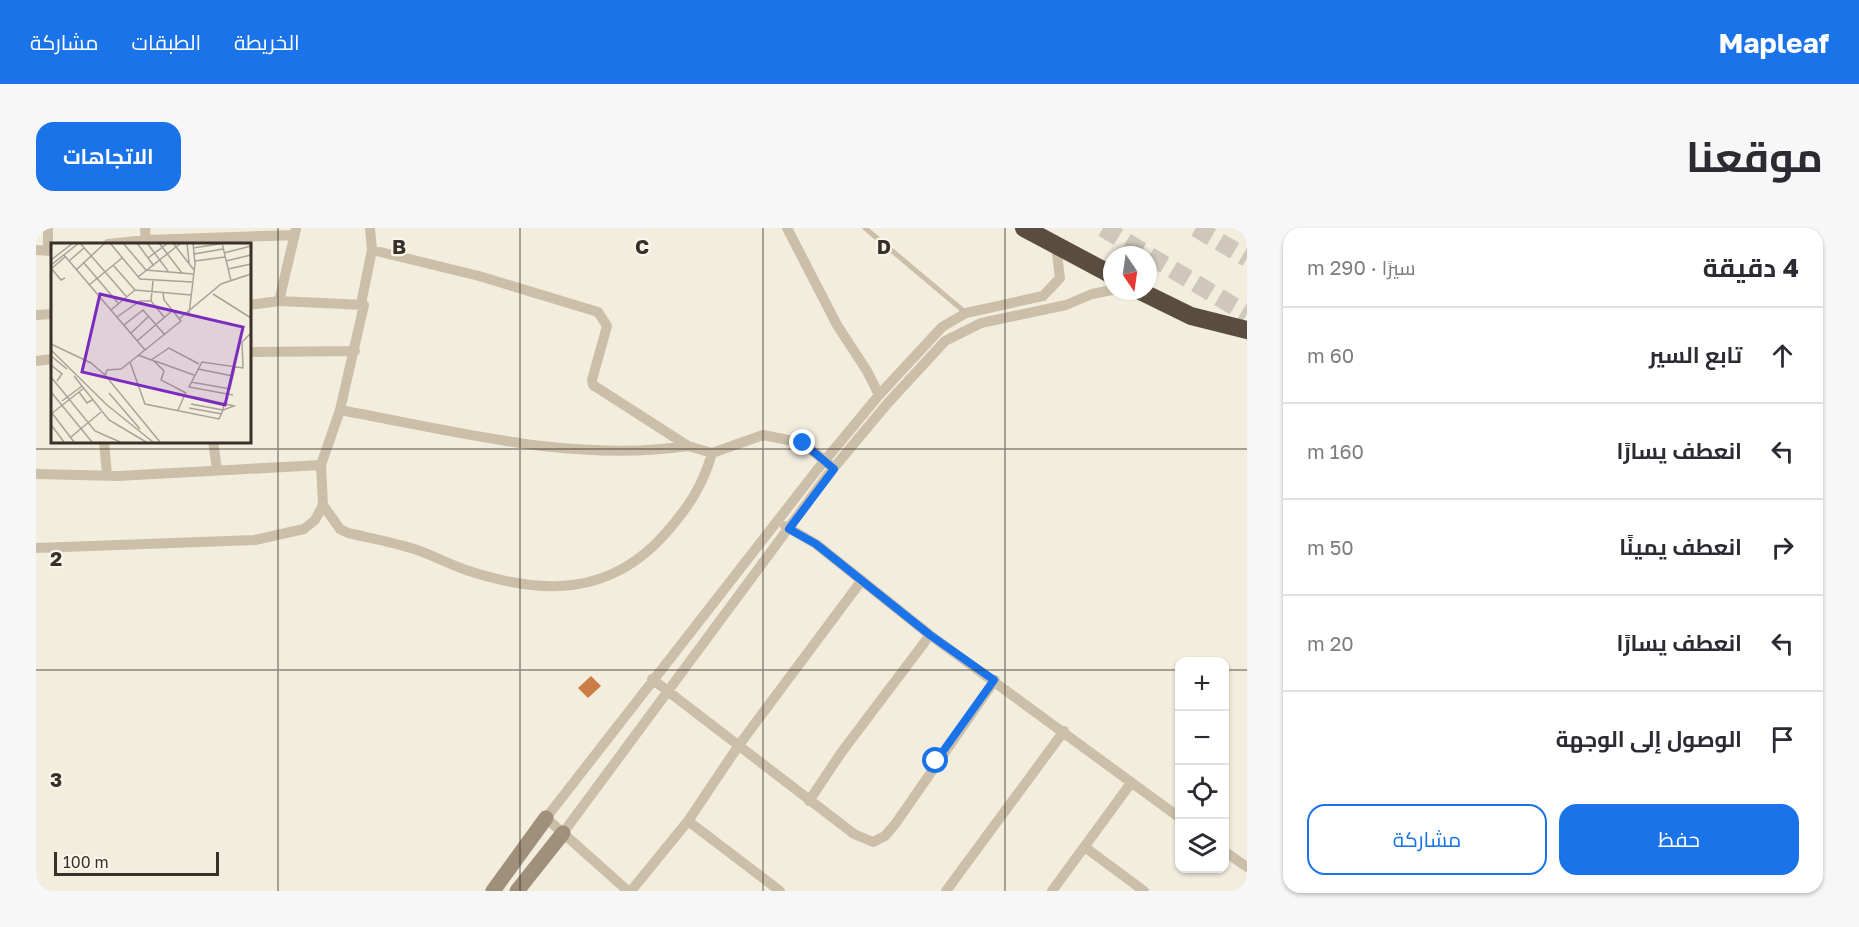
<!DOCTYPE html>
<html lang="ar">
<head>
<meta charset="utf-8">
<style>
  body { margin:0; font-family:"Golos Text",Cairo,sans-serif; background:#f7f7f7; color:#2b2b33; direction:rtl }
  .controls { position:absolute; right:18px; bottom:18px; display:grid; overflow:hidden; border-radius:12px; box-shadow:0 2px 4px #0004 }
  .controls button { width:54px; height:54px; display:grid; place-items:center; padding:0; border:0; border-bottom:2px solid #e1e1e2; background:#fff; color:#2b2b33; font:30px sans-serif }
  .compass { position:absolute; left:1067px; top:18px; width:54px; height:54px; border-radius:50%; background:#fff; box-shadow:0 2px 4px #0004; rotate:167deg }
  .scale { position:absolute; left:18px; bottom:15px; width:165px; box-sizing:border-box; padding-left:6px; border:3px solid #393129; border-top:0; font-size:16px; line-height:21px; white-space:nowrap; color:#393129; -webkit-text-stroke:4px #fbf6eb; paint-order:stroke }
  .stop { position:absolute; width:18px; height:18px; margin:-14px; border:4px solid #1a73e8; border-radius:50%; background:#fff }
  .stop.end { background:#1a73e8; border-color:#fff; box-shadow:0 2px 6px #0008 }
  .list { margin:0; padding:0; list-style:none }
  h2 { display:flex; justify-content:space-between; align-items:center; height:78px; margin:0; padding:0 24px; font-size:26px }
  h2 small { font-size:20px; font-weight:400; color:#7c7c81 }
  .list li { display:grid; grid-template-columns:39px 1fr auto; gap:18px; align-items:center; box-sizing:border-box; height:96px; padding:0 24px; border-top:2px solid #e1e1e2 }
  .list b { display:block; font-size:22px; white-space:nowrap }
  .list em { font-size:20px; font-style:normal; color:#7c7c81 }
  .actions { display:flex; gap:12px; padding:18px 24px }
  .actions a { flex:1; padding:14px 0; border:2px solid #1a73e8; border-radius:18px; text-align:center; font-size:21px; color:#1a73e8 }
  .actions .main { background:#1a73e8; color:#fff }
  .icon { flex:none; width:33px; height:33px; fill:none; stroke:currentColor; stroke-width:2; stroke-linecap:round; stroke-linejoin:round }
  .map { position:relative; flex:none; width:1211px; height:663px; overflow:hidden; direction:ltr; border-radius:18px }
  header { display:flex; align-items:center; gap:36px; box-sizing:border-box; height:84px; padding:0 30px; background:#1a73e8; color:#fff }
  header strong { font-size:28px }
  nav { display:flex; gap:33px; margin-inline-start:auto; font-size:21px }
  .intro { display:flex; align-items:center; justify-content:space-between; box-sizing:border-box; height:144px; padding:0 36px }
  h1 { margin:0; font-size:42px }
  .button { padding:15px 27px; border-radius:18px; background:#1a73e8; color:#fff; font-size:21px; font-weight:700 }
  main { display:flex; gap:36px; padding:0 36px }
  aside { flex:1; background:#fff; border-radius:18px; box-shadow:0 2px 4px #0004 }
  .map>svg:first-child { display:block }
  .building { fill:#ca7d45 }
  .lines { fill:none; stroke-linecap:round; stroke-linejoin:round }
  .highway-tunnel { stroke:#cec7ba; stroke-width:18; stroke-dasharray:18 9; stroke-linecap:butt }
  .lane { stroke:#ccbfa9; stroke-width:5 }
  .street { stroke:#ccbfa9; stroke-width:10 }
  .secondary { stroke:#a08f7a; stroke-width:15 }
  .highway { stroke:#5a4d40; stroke-width:18 }
  .route { stroke:#1a73e8; stroke-width:8 }
  .grid { fill:none; stroke:#393129; stroke-width:1.5; stroke-opacity:0.55 }
  .inset-road { fill:none; stroke:#a9a296; stroke-width:1.5 }
  .view { fill:#7b2cbf; fill-opacity:0.15; stroke:#7b2cbf; stroke-width:3 }
  .inset-edge { fill:none; stroke:#393129; stroke-width:3 }
  .grid-label { font-size:20px; text-anchor:middle; font-weight:bold; fill:#393129; stroke:#fbf6eb; stroke-width:4.5; stroke-linejoin:round; paint-order:stroke }
</style>
</head>
<body>
<header>
<strong>Mapleaf</strong>
<nav><a>الخريطة</a><a>الطبقات</a><a>مشاركة</a></nav>
</header>
<div class="intro"><h1>موقعنا</h1><a class="button">الاتجاهات</a></div>
<main>
<aside>
<h2>4 دقيقة<small>سيرًا · 290 m</small></h2>
<ul class="list">
<li><svg class="icon" aria-label="ahead" viewBox="0 0 24 24"><path d="M12 20V5M6 11l6-6 6 6"/></svg><div><b>تابع السير</b></div><em>60 m</em></li>
<li><svg class="icon" aria-label="left" viewBox="0 0 24 24"><path d="M17 20v-9H6M10 6l-5 5 5 5"/></svg><div><b>انعطف يسارًا</b></div><em>160 m</em></li>
<li><svg class="icon" aria-label="right" viewBox="0 0 24 24"><path d="M7 20v-9h11M14 6l5 5-5 5"/></svg><div><b>انعطف يمينًا</b></div><em>50 m</em></li>
<li><svg class="icon" aria-label="left" viewBox="0 0 24 24"><path d="M17 20v-9H6M10 6l-5 5 5 5"/></svg><div><b>انعطف يسارًا</b></div><em>20 m</em></li>
<li><svg class="icon" aria-label="arrive" viewBox="0 0 24 24"><path d="M6 21V4h12l-3 4 3 4H6"/></svg><div><b>الوصول إلى الوجهة</b></div></li>
</ul>
<div class="actions"><a class="main">حفظ</a><a>مشاركة</a></div>
</aside>
<div class="map">
<svg width="1211" height="663" viewBox="0 0 1211 663">
  <rect width="100%" height="100%" fill="#f3edde"/>
  <path class="building" d="M555,448L565,458L552,470L542,460Z"/>
  <g class="lines">
    <path class="highway-tunnel" d="M1067,0L1211,86
      M1160,0L1211,30"/>
    <path class="lane" d="M829,0L930,85"/>
    <path class="street" d="M12,0V23
      M109,0L110,16
      M751,0L801,97L831,143L843,167
      M72,16L110,12L259,7
      M0,22L16,23
      M336,22L443,48L562,84L571,98L556,152L557,157L652,218L676,225L727,207L767,215L793,236
      M243,73L260,1
      M325,76L336,22L334,0
      M0,87L16,86
      M213,124L319,123
      M0,133L16,131
      M304,182C419,203 536,235 652,218
      M68,213L71,247
      M177,213L181,242
      M0,246L82,248L285,237
      M287,277L304,301L312,305C334,310 357,314 378,321C397,327 414,337 433,343C507,367 574,368 629,306C651,281 667,258 676,225
      M749,298L780,316L894,407L1144,590
      M0,320L219,312L268,301L279,292L287,277L285,237L304,182L328,77L243,73L213,77
      M616,451L818,606L837,614L849,608L860,595L959,452
      M773,573L805,525L894,407
      M652,593L744,663
      M527,605L791,248L851,176L909,113L945,95L1030,77L1056,66L1076,62
      M1050,620L1108,663
      M1188,623L1211,639
      M592,663L510,590L781,242L843,167L906,99L930,85L1007,68L1024,50L1020,18
      M595,663L652,593L703,517L826,352
      M910,663L1028,503
      M1016,663L1095,555"/>
    <path class="secondary" d="M457,663L510,590
      M481,663L527,605"/>
    <path class="highway" d="M988,0L1076,47
      M1104,63L1155,88L1211,102"/>
  </g>
  <g class="lines">
    <path class="route" d="M767,215L798,241L753,301L780,316L894,407L958,452L900,533"/>
  </g>
  <path class="grid" d="M242,0V663M484,0V663M727,0V663M969,0V663M0,221H1211M0,442H1144M1188,442H1211"/>
  <g transform="translate(15 15)">
    <rect width="200" height="200" fill="#f3edde"/>
    <path class="inset-road" d="M29,0L75,53M59,0L89,36L141,39M72,0L95,27L142,31M86,0L103,23M96,0L117,28M108,0L131,30M122,0L143,27M136,0L138,20M171,0L180,38M142,5L174,0M173,10L200,3M143,11L172,6M13,12L94,107M97,15L117,0M0,17L22,0M18,18L33,5M144,18L174,14M175,18L200,12M33,20L67,60M0,22L28,0M62,22L84,47M0,25L10,37L14,35M0,26L14,14M177,26L200,21M25,27L54,0M87,34L130,0M38,42L71,15M162,51L200,75M100,58L102,38M60,67L84,47L140,52M138,71L144,21L142,0M66,74L89,58H100L113,74M128,76L170,41L200,31M73,82L92,67L114,92M80,90L98,73M86,98L122,67M0,101L40,120L54,132L109,199M0,107L56,162L102,199M87,112L103,118L113,128L110,137L135,150M0,113L16,126M100,117L118,105L148,121M104,118L143,132M79,119L94,161L168,176L172,167L183,163L144,154M0,122L11,131L6,138M147,126L182,133M54,132L56,127L70,126L79,119L130,78L113,57L112,50M23,133L58,177L95,199M0,134L44,188L69,199M140,139L179,146L184,124M0,149L41,199M28,149L36,160L41,157M58,150L89,186M182,152L138,144L151,119L192,125L191,99L200,90M11,158L31,143M140,161L172,167L173,159M138,165L171,171M127,167L135,149M1,170L23,199M0,171L33,145M1,183L13,199M20,194L50,169"/>
    <path class="view" d="M49,51L192,84L174,162L31,129Z"/>
    <rect width="200" height="200" class="inset-edge"/>
  </g>
  <g class="grid-label">
    <text x="363" y="26">B</text>
    <text x="606" y="26">C</text>
    <text x="848" y="26">D</text>
    <text x="20" y="338">2</text>
    <text x="20" y="559">3</text>
  </g>
</svg>
<div class="controls">
<button>+</button>
<button>−</button>
<button><svg class="icon" aria-label="locate" viewBox="0 0 24 24"><circle cx="12" cy="12" r="6"/><path d="M12 2v4M12 18v4M2 12h4M18 12h4"/></svg></button>
<button><svg class="icon" aria-label="layers" viewBox="0 0 24 24"><path d="M12 4l9 5-9 5-9-5zM3 14l9 5 9-5"/></svg></button>
</div>
<svg class="compass" viewBox="-18 -18 36 36"><path d="M0-13l5 13h-10z" fill="#e53935"/><path d="M0 13l5-13h-10z" fill="#7c7c81"/></svg>
<div class="scale">100 m</div>
<div class="stop" style="left:900px;top:533px"></div>
<div class="stop end" style="left:767px;top:215px"></div>
</div>
</main>
</body>
</html>
